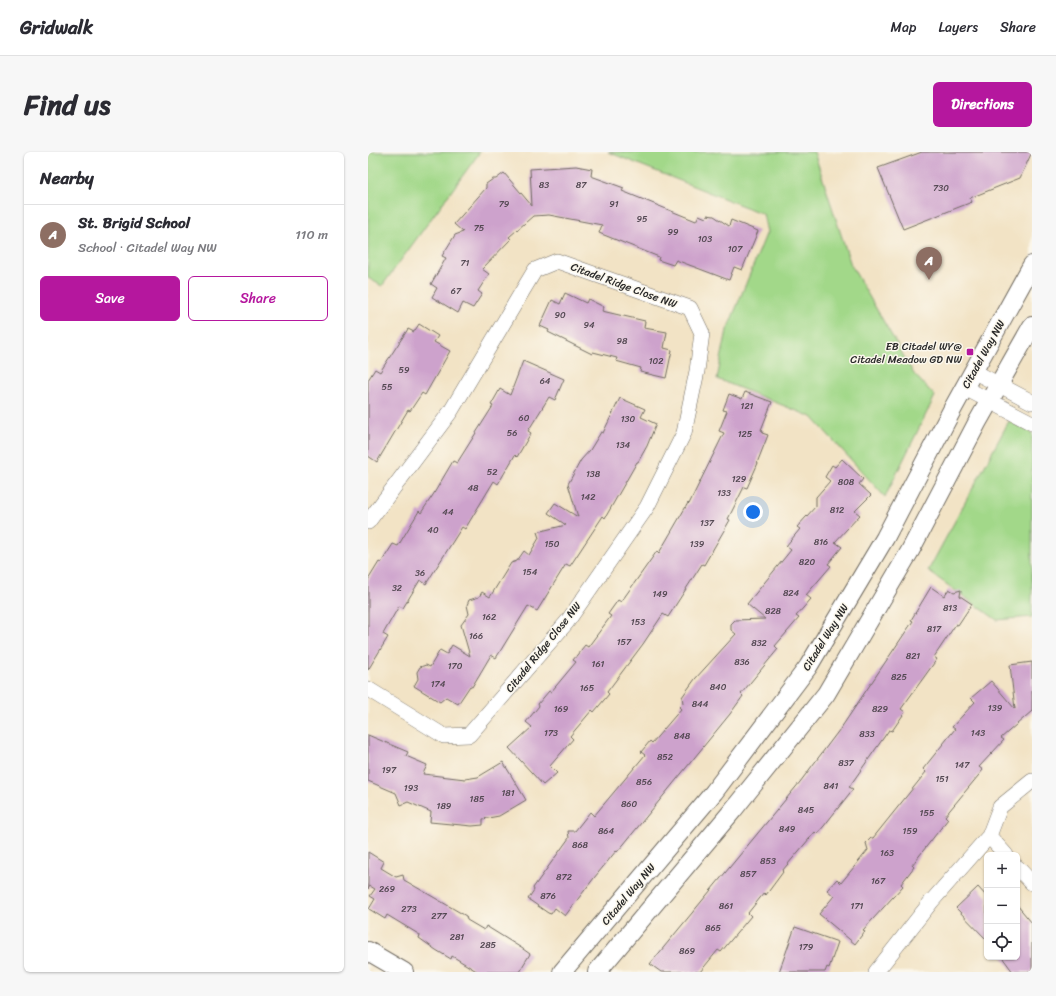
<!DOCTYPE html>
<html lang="en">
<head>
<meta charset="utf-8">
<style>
  body { margin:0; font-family:Sriracha,sans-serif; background:#f7f7f7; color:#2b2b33 }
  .controls { position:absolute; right:12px; bottom:12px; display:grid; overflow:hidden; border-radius:6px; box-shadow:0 1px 3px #0004 }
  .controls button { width:36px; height:36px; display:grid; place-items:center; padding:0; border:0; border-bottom:1px solid #e1e1e2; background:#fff; color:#2b2b33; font:20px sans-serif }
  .you { position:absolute; left:385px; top:360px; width:14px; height:14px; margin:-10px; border:3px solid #fff; border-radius:50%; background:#1a73e8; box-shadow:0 0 0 6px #1a73e833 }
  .badge { display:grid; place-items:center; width:26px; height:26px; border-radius:50%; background:#b5179e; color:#fff; font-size:13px; font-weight:700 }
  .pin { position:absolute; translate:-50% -33px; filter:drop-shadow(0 1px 2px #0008) }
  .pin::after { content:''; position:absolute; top:21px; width:14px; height:12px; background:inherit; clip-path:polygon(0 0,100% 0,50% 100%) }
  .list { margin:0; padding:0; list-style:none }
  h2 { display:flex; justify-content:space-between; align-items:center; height:52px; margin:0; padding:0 16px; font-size:17px }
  h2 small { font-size:13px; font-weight:400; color:#7c7c81 }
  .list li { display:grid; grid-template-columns:26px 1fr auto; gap:12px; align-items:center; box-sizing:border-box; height:60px; padding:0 16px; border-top:1px solid #e1e1e2 }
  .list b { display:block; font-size:15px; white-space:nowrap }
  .list p { margin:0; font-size:13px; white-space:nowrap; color:#7c7c81 }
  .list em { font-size:13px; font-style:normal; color:#7c7c81 }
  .actions { display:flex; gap:8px; padding:12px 16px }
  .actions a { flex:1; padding:9px 0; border:1px solid #b5179e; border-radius:6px; text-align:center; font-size:14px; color:#b5179e }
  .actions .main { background:#b5179e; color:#fff }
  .icon { flex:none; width:22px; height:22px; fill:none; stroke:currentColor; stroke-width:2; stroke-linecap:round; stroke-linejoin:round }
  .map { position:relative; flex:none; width:664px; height:820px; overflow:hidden; border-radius:6px }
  header { display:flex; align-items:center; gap:24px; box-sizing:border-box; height:56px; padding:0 20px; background:#fff; border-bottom:1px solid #e1e1e2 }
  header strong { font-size:19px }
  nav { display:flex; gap:22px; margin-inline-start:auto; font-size:14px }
  .intro { display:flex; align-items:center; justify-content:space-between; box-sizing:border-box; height:96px; padding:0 24px }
  h1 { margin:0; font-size:28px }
  .button { padding:10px 18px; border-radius:6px; background:#b5179e; color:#fff; font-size:14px; font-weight:700 }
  main { display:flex; gap:24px; padding:0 24px }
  aside { flex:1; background:#fff; border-radius:6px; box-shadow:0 1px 3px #0004 }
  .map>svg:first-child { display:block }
  .green { fill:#a2d889; stroke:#66825a }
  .building { fill:#cda2cc }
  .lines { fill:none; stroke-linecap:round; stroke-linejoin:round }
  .minor-casing { stroke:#716b61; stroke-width:16 }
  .tertiary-casing { stroke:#716b61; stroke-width:20 }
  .minor { stroke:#fff; stroke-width:15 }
  .tertiary { stroke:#fff; stroke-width:18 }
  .poi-dot { fill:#b5179e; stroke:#fbf7ec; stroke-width:1.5 }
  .labels { text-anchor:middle; stroke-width:3; stroke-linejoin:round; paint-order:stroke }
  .number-label { font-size:9px; fill:#544953 }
  .street-label { font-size:11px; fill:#2b2b2b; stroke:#fbf7ec }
  .poi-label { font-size:11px; fill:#2b2b2b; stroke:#fbf7ec; text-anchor:end }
</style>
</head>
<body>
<header>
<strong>Gridwalk</strong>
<nav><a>Map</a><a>Layers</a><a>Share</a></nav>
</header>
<div class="intro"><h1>Find us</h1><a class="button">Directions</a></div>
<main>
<aside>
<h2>Nearby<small></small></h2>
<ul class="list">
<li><span class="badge" style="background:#8d6e63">A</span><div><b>St. Brigid School</b><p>School · Citadel Way NW</p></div><em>110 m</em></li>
</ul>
<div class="actions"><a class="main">Save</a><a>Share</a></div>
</aside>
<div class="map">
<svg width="664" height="820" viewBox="0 0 664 820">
  <rect width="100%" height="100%" fill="#fbf7ec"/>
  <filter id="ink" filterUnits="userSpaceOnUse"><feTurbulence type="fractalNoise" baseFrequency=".025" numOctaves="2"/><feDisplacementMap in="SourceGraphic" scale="8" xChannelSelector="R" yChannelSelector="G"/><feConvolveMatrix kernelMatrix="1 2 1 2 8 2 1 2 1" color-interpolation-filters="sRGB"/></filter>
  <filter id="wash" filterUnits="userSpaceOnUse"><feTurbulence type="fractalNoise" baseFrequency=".012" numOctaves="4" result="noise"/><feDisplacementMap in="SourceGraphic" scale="16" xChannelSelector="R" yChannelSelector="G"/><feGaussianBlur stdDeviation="0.9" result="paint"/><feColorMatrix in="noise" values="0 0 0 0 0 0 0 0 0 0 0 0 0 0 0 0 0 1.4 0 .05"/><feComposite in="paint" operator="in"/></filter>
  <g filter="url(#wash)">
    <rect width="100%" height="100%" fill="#f2e3c5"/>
    <path class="green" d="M0,0H112L14,134L0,126Z
      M240,0H446L483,113L546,222L567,244L517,345L444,265L349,227L359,178L399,80L395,62Z
      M641,269L664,281V465L629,468L560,419Z"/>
    <g id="blocks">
      <path class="building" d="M554,0H664L652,26L602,46L604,50L535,77L510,16Z
        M208,14L224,17L223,24L256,36L254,39L328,69L331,63L338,66L339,63L346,64L361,74L363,68L390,79L374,118L366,115L361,128L308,108L305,113L290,108L291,105L231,81L234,73L181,63L165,64L141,85L143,87L114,117L121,122L110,139L114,142L105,156L95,151L90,161L64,145L69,136L63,132L78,106L74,104L87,83L95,80L86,72L118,36V32L125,27H128L136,21L164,54L162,17Z
        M197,141L218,151L220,147L236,155L234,159L277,169L276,176L299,180L296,196L304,198L298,226L272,220L273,216L248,209L249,206L225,200L224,202L180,180L181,178L172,174L184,148L192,152Z
        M51,172L70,184L66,190L82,199L57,243L54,241L42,259L40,258L9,310L0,304V228L7,217L12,220L40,177L46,180Z
        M155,209L196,227L187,248L181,245L160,279L163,281L149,305L147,303L130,332L126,329L97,377L94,375L58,432L52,428L35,456L31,454L15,482L20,485L0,518V428L11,410L13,411L25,392L30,394L51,359L53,361L65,343L85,309L89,311L125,254L123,253L132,237L142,243Z
        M377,240L404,250L393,278L395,279L394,281L400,283L389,311H390L379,336L376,335L360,367L362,368L336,413L334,412L300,465L295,462L275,492L239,540L241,542L226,560L224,558L202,584L205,587L182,614L189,621L175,633L141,596L164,575L158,570L171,554L170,552L181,539L183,540L208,510L205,508L217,493L220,495L243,464L240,462L250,448L253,450L289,399L291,401L320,351L321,352L356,281L351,279L359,259L355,258L361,242L374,247Z
        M252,246L277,257L273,265L288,272L279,294L270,310H269L237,366L235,364L202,414L198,412L169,459L160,454L128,506L123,503L104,535L102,534L90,552L78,545L72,550L46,534L50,527L49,520L52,515L58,513L62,515L72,498L79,502L84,493L102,504L93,473L101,462L99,453L101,448L111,445L114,440L122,445L143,411L149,409L156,399L161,403L171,386L169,380L198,373L180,361L187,351L210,365L200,332L213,308L222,298L233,280L235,281Z
        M474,307L495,327L491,332L503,343L487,359L492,363L467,390L474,395L460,412L463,414L438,443L443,447L428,464L431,466L407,494L410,497L373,542L375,544L362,562L256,692L249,700L248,699L226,726L197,764L187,756L183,762L180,761L160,747L166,738L165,736L201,686L200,679H207L222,660L226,664L277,603L273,600L282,589L284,591L313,557L311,555L315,551L314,545L327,527L368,482L363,478V472L367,468L397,467L379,452L423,398L418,394L432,377L429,375L448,354V345L462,329L457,325L464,313L467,315Z
        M563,435L576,444L581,437L586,440L593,438L592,444L604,452L590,473L588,472L566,505L569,507L533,557L537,560L524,579L521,578L481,635L485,637L456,674L449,682L447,680L414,719L415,720L398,743L396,741L380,761L383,764L353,800L350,798L332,820H293L282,812L432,630L475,573L545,469L543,468Z
        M664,510V559L633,586L636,588L611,615L615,618L577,664L580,667L544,713L546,715L533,732L535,734L495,778L497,779L487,792L451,762L466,744L459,738L469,727L473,731L500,698L498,691L503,686H505L558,620L555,617L587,577L584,575L607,550L603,546L623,529L647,557L642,513Z
        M0,583L40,600L38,604L59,613L55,622L97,627L110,625L135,610L158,648L131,664L115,667V673L104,674L62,670L63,660L40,650L33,653L28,641L0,629Z
        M0,700L16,710L13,716L28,725L35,723L36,728L98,764L99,768L116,778L118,774L155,797L162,802L151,820H110L84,804L83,807L68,798L51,786L52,783L19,763L17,767L1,757L7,747L2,744L7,737L2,734L0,737Z
        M610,735L619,745V788L588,756Z
        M649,753L664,771V820H645L634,805H649Z
        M427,775L470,790L461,816L459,815L457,820H411Z"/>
    </g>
  </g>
  <g filter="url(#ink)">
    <use href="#blocks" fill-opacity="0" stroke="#716b61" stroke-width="1"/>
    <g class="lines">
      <defs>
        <path id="minor" d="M605,219L664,250
          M597,236L664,271
          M0,370L83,259L167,118L189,109L322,156L334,181L329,219L316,281L279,355L199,470L101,583L76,584L0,537
          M621,684L632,655L664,629
          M649,715L664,731
          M508,820L563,750L621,684L638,703"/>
        <path id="tertiary" d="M0,799L36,820
          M194,820L346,640L440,515L517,386L584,258L664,113
          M229,820L365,658L458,542L542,399L609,271L664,174"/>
      </defs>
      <use href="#minor" class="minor-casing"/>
      <use href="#tertiary" class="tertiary-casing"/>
      <use href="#minor" class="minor"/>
      <use href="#tertiary" class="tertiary"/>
    </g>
  </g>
  <rect class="poi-dot" x="598" y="196" width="8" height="8" rx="2"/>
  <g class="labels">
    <g class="number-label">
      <text x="176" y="36">83</text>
      <text x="213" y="36">87</text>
      <text x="573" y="39">730</text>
      <text x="136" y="55">79</text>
      <text x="246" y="55">91</text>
      <text x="274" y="70">95</text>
      <text x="111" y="79">75</text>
      <text x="305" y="83">99</text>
      <text x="337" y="90">103</text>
      <text x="367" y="100">107</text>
      <text x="97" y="114">71</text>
      <text x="88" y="142">67</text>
      <text x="192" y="166">90</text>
      <text x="221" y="176">94</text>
      <text x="254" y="192">98</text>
      <text x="288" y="212">102</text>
      <text x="36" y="221">59</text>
      <text x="177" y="232">64</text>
      <text x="19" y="238">55</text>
      <text x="379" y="257">121</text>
      <text x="156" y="269">60</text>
      <text x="260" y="270">130</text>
      <text x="144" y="284">56</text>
      <text x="377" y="285">125</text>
      <text x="255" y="296">134</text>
      <text x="124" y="323">52</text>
      <text x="225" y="325">138</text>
      <text x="371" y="330">129</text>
      <text x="478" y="333">808</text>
      <text x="105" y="339">48</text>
      <text x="356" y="344">133</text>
      <text x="220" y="348">142</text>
      <text x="469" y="361">812</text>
      <text x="80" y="363">44</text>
      <text x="339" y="374">137</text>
      <text x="65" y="381">40</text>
      <text x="453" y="393">816</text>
      <text x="184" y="395">150</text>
      <text x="329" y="395">139</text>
      <text x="439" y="413">820</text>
      <text x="162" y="423">154</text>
      <text x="52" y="424">36</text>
      <text x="29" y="439">32</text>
      <text x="423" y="444">824</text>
      <text x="292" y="445">149</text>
      <text x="582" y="459">813</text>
      <text x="405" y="462">828</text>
      <text x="121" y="468">162</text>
      <text x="270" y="473">153</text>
      <text x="566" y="480">817</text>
      <text x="108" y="487">166</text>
      <text x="256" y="493">157</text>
      <text x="391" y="494">832</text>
      <text x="545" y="507">821</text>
      <text x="374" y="513">836</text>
      <text x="230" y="515">161</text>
      <text x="87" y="517">170</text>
      <text x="531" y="528">825</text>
      <text x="70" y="535">174</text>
      <text x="350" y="538">840</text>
      <text x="219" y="539">165</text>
      <text x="332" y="555">844</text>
      <text x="627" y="559">139</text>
      <text x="193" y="560">169</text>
      <text x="512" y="560">829</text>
      <text x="183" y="584">173</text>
      <text x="610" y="584">143</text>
      <text x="499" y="585">833</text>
      <text x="314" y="587">848</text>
      <text x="297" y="608">852</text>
      <text x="478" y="614">837</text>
      <text x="594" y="616">147</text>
      <text x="21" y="621">197</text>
      <text x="574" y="630">151</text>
      <text x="276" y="633">856</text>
      <text x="463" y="637">841</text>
      <text x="43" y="639">193</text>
      <text x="140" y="644">181</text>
      <text x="109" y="650">185</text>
      <text x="261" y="655">860</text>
      <text x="76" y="657">189</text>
      <text x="438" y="661">845</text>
      <text x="559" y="664">155</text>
      <text x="419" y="680">849</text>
      <text x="238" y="682">864</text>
      <text x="542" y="682">159</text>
      <text x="212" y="696">868</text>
      <text x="519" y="704">163</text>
      <text x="400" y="712">853</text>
      <text x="380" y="725">857</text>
      <text x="196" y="728">872</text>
      <text x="510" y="732">167</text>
      <text x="19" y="740">269</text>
      <text x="180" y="747">876</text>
      <text x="358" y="757">861</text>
      <text x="489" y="757">171</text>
      <text x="41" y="760">273</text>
      <text x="71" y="767">277</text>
      <text x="345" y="779">865</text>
      <text x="89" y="788">281</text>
      <text x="120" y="796">285</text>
      <text x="438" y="798">179</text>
      <text x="319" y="802">869</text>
    </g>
    <g class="street-label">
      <text transform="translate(256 133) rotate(20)" y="4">Citadel Ridge Close NW</text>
      <text transform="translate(615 202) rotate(-61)" y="4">Citadel Way NW</text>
      <text transform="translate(457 485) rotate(-58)" y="4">Citadel Way NW</text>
      <text transform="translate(175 495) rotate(-51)" y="4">Citadel Ridge Close NW</text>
      <text transform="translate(260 742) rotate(-50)" y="4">Citadel Way NW</text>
    </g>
    <g class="poi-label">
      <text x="594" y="198">EB Citadel WY@<tspan x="594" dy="13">Citadel Meadow GD NW</tspan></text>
    </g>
  </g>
</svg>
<div class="controls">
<button>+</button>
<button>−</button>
<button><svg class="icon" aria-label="locate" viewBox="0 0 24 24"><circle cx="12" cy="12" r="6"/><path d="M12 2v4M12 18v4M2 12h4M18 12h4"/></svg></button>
</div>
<div class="you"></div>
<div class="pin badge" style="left:561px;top:128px;background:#8d6e63">A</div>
</div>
</main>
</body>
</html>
